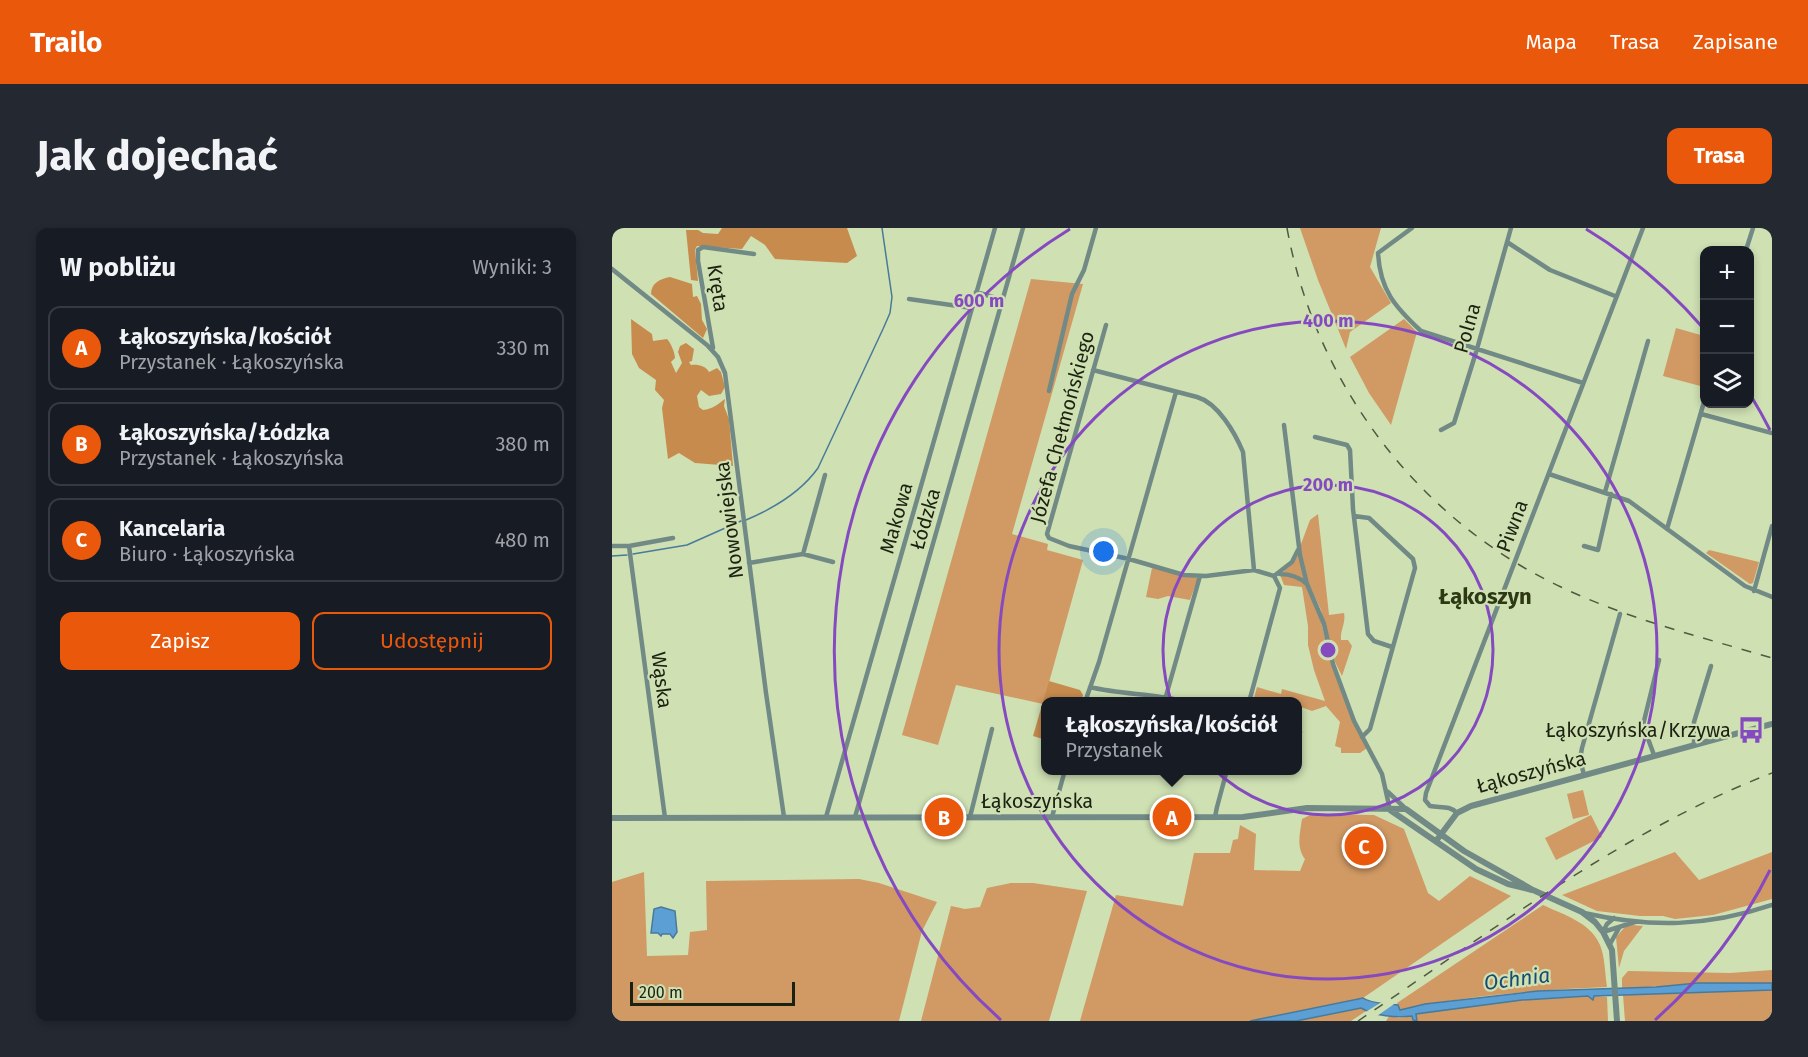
<!DOCTYPE html>
<html lang="pl">
<head>
<meta charset="utf-8">
<style>
  body { margin:0; font-family:"Fira Sans",sans-serif; background:#242831; color:#f1f3f6 }
  .controls { position:absolute; right:18px; top:18px; display:grid; overflow:hidden; border-radius:12px; box-shadow:0 3px 9px #0003 }
  .controls button { width:54px; height:54px; display:grid; place-items:center; padding:0; border:0; border-bottom:2px solid #363941; background:#171b24; color:#f1f3f6; font:30px sans-serif }
  .scale { position:absolute; left:18px; bottom:15px; width:165px; box-sizing:border-box; padding-left:6px; border:3px solid #1c2211; border-top:0; font-size:16px; line-height:21px; white-space:nowrap; color:#1c2211; -webkit-text-stroke:4px #cfe0b3; paint-order:stroke }
  .you { position:absolute; left:492px; top:324px; width:21px; height:21px; margin:-15px; border:4px solid #fff; border-radius:50%; background:#1a73e8; box-shadow:0 0 0 9px #1a73e833 }
  .badge { display:grid; place-items:center; width:39px; height:39px; border-radius:50%; background:#ea580c; color:#fff; font-size:20px; font-weight:700 }
  .pin { position:absolute; translate:-50% -50%; border:3px solid #fff; box-shadow:0 2px 6px #0006 }
  .popup { position:absolute; left:429px; top:469px; width:261px; height:78px; box-sizing:border-box; display:grid; place-content:center; border-radius:12px; background:#171b24; filter:drop-shadow(0 2px 4px #0005); font-size:20px; white-space:nowrap; color:#9ea1a6 }
  .popup b { font-size:22px; color:#f1f3f6 }
  .popup::after { content:''; position:absolute; left:50%; top:100%; margin-left:-12px; border:12px solid transparent; border-top-color:#171b24 }
  .list { margin:0; padding:0; list-style:none }
  h2 { display:flex; justify-content:space-between; align-items:center; height:78px; margin:0; padding:0 24px; font-size:26px }
  h2 small { font-size:20px; font-weight:400; color:#9ea1a6 }
  .list li { display:grid; grid-template-columns:39px 1fr auto; gap:18px; align-items:center; box-sizing:border-box; height:84px; margin:0 12px 12px; padding:0 12px; border:2px solid #363941; border-radius:12px }
  .list b { display:block; font-size:22px; white-space:nowrap }
  .list p { margin:0; font-size:20px; white-space:nowrap; color:#9ea1a6 }
  .list em { font-size:20px; font-style:normal; color:#9ea1a6 }
  .actions { display:flex; gap:12px; padding:18px 24px }
  .actions a { flex:1; padding:14px 0; border:2px solid #ea580c; border-radius:12px; text-align:center; font-size:21px; color:#ea580c }
  .actions .main { background:#ea580c; color:#fff }
  .icon { flex:none; width:33px; height:33px; fill:none; stroke:currentColor; stroke-width:2; stroke-linecap:round; stroke-linejoin:round }
  .map { position:relative; flex:none; width:1160px; height:793px; overflow:hidden; border-radius:12px }
  header { display:flex; align-items:center; gap:36px; box-sizing:border-box; height:84px; padding:0 30px; background:#ea580c; color:#fff }
  header strong { font-size:28px }
  nav { display:flex; gap:33px; margin-inline-start:auto; font-size:21px }
  .intro { display:flex; align-items:center; justify-content:space-between; box-sizing:border-box; height:144px; padding:0 36px }
  h1 { margin:0; font-size:42px }
  .button { padding:15px 27px; border-radius:12px; background:#ea580c; color:#fff; font-size:21px; font-weight:700 }
  main { display:flex; gap:36px; padding:0 36px }
  aside { flex:1; background:#171b24; border-radius:12px; box-shadow:0 3px 9px #0003 }
  .map>svg:first-child { display:block }
  .green { fill:#d19963 }
  .forest { fill:#c78b4e }
  .water { fill:#5b9fd5; stroke:#487a9a; stroke-width:1.5 }
  .pier { fill:#cfe0b3 }
  .lines { fill:none; stroke-linecap:round; stroke-linejoin:round }
  .stream { stroke:#487a9a; stroke-width:1.5 }
  .minor { stroke:#728a86; stroke-width:4.5 }
  .tertiary { stroke:#728a86; stroke-width:6 }
  .rail { stroke:#505a40; stroke-width:1.5; stroke-dasharray:10 10; stroke-linecap:butt }
  .ring { fill:none; stroke:#864ac0; stroke-width:3 }
  .labels { text-anchor:middle; stroke-width:4.5; stroke-linejoin:round; paint-order:stroke }
  .street-label { font-size:20px; fill:#1c2211; stroke:#cfe0b3 }
  .poi-label { font-size:20px; fill:#1c2211; stroke:#cfe0b3; text-anchor:end }
  .water-label { font-size:21px; font-style:italic; fill:#184b70; stroke:#cfe0b3 }
  .quarter-label { font-size:22px; font-weight:bold; fill:#2d3913; stroke:#cfe0b3 }
  .centre { fill:#864ac0; stroke:#cfe0b3; stroke-width:3 }
  .ring-label { font-size:18px; text-anchor:middle; font-weight:bold; fill:#864ac0; stroke:#cfe0b3; stroke-width:4.5; stroke-linejoin:round; paint-order:stroke }
</style>
</head>
<body>
<header>
<strong>Trailo</strong>
<nav><a>Mapa</a><a>Trasa</a><a>Zapisane</a></nav>
</header>
<div class="intro"><h1>Jak dojechać</h1><a class="button">Trasa</a></div>
<main>
<aside>
<h2>W pobliżu<small>Wyniki: 3</small></h2>
<ul class="list">
<li><span class="badge">A</span><div><b>Łąkoszyńska/kościół</b><p>Przystanek · Łąkoszyńska</p></div><em>330 m</em></li>
<li><span class="badge">B</span><div><b>Łąkoszyńska/Łódzka</b><p>Przystanek · Łąkoszyńska</p></div><em>380 m</em></li>
<li><span class="badge">C</span><div><b>Kancelaria</b><p>Biuro · Łąkoszyńska</p></div><em>480 m</em></li>
</ul>
<div class="actions"><a class="main">Zapisz</a><a>Udostępnij</a></div>
</aside>
<div class="map">
<svg width="1160" height="793" viewBox="0 0 1160 793">
  <rect width="100%" height="100%" fill="#cfe0b3"/>
  <path class="green" d="M688,0H769L758,39L779,75L738,104L734,121L706,52Z
    M419,51L471,56L400,306L436,316L435,322L471,332L431,476L344,457L326,517L290,507Z
    M792,91L805,104L779,197L757,165L738,129Z
    M1064,100L1092,108V159L1051,148Z
    M706,286L717,387L732,385C734,395 728,402 729,412H736L740,418L730,448L723,434L709,382L697,356L689,323V316L698,292Z
    M1097,322L1147,334L1141,355L1138,356L1094,325Z
    M687,326L706,383L720,435L755,520L748,525H729V520L723,518L728,494L714,478L700,483L689,479L686,491V474L667,473L668,469L663,470L662,473L641,474L645,459L669,466L670,461L713,473L702,442L696,417V398L690,359L672,357L668,347L680,336Z
    M540,340L586,350L578,372L556,368L546,371L534,369Z
    M971,562L977,587L961,591L955,566Z
    M700,586L762,587L792,601L816,665L827,673L858,648L899,668L751,770L638,793H468L504,667L571,678L582,625H618L621,612L626,611L628,597L644,606L642,642L688,643L693,631C684,619 688,605 690,591Z
    M979,587L990,609L944,632L933,610Z
    M1063,624L1087,652L1160,624V671L1101,687L1063,691L1051,688H1028L985,683L950,667Z
    M32,644L35,728L76,727L78,704L95,702L94,653L247,651L267,655L325,674L310,703L287,793H0V654Z
    M399,655H421L475,663L437,793H309L339,678L353,681L368,679L375,660Z
    M931,677C952,687 978,694 988,717C993,729 993,746 995,759C926,762 856,767 788,782L785,775Z
    M1020,697L1031,698L1012,723L1007,740L1004,709L1013,699Z
    M1160,742V755H1086L1081,757L1010,760V750L1016,743L1118,745Z
    M1160,762V793H1013L1011,767Z
    M976,768L982,771V768L995,769L996,793H774L778,787L787,790L800,788L805,792L804,786L910,772Z
    M749,780L754,783L739,793H684Z"/>
  <path class="forest" d="M110,0H235L245,28L235,35L163,31L153,17L139,8L130,21L85,18L83,22L86,53L79,52L74,2H86L91,5L106,6Z
    M58,49L80,56L81,69L85,68L89,76L90,92L95,101L91,110L39,66C39,55 48,51 58,49Z
    M19,91L40,106L41,113L55,111C59,115 63,125 63,130L59,134L64,145L70,135L66,124L68,118L74,115L82,121L80,133L77,134L79,137C86,136 94,138 97,144L105,140L109,144L113,159L109,166L97,168L89,162L85,168L87,179L91,182C101,181 106,176 113,171L112,178L117,191L121,238L83,235L67,225L56,231L50,180L52,172L43,162L44,152L27,140L20,126Z
    M437,453L468,462L471,467L470,473L434,474V512L421,508Z"/>
  <path class="water" d="M49,679L63,683L65,704L61,710L58,706H50L49,708L46,705H39L42,681Z
    M1086,755H1160V762L982,768L981,772L976,768L910,772L804,786L805,793L801,792L800,788C785,790 762,788 749,780L684,793H638L751,770C759,776 775,775 786,777L788,782L813,776L926,763L1044,759Z"/>
  <path class="pier" d="M773,772L785,774L765,788L752,785Z"/>
  <g class="lines">
    <path class="stream" d="M134,292C160,281 189,264 206,240L271,101L278,85L280,69L270,0
      M21,326L75,317L129,293
      M0,328L15,327"/>
    <path class="minor" d="M800,0L766,25C768,62 783,79 809,103L971,155
      M895,14L938,42L1003,68
      M1134,22L1141,0
      M0,41L95,117L106,129L113,145L154,465L172,589
      M364,64L391,72
      M297,71L360,80
      M494,97L435,306L437,310L457,318L517,331L572,347L594,348L642,342L662,348L668,360L637,474
      M101,120L86,33V22L91,19L142,26
      M481,142L585,169C606,175 623,205 631,224L642,342
      M437,163L460,66L472,42L484,0
      M1089,186L1160,205
      M672,197L688,327L695,356L712,396L721,436L742,493L770,546L778,582
      M829,202L842,195L865,121L899,0
      M703,209L735,217L738,222L741,281L756,406L762,413L780,419
      M937,246L1017,273L1133,358L1160,369
      M993,264L1036,113
      M742,288L757,290L801,331L803,340L758,501L750,509
      M1055,301L1092,174
      M0,318H17L61,310
      M17,318L53,590
      M972,318L986,322L999,266
      M191,326L213,247
      M137,335L191,326L221,334
      M668,346C679,346 687,349 695,356
      M662,348L680,334L686,322
      M1142,363L1160,298
      M478,459C510,467 543,465 575,474
      M554,468L588,348
      M473,474L487,434L564,164
      M686,503L688,504
      M1082,517V494L1099,438
      M1042,527L1031,497L1047,432
      M972,547L968,531L970,520L1008,386
      M776,564L794,581
      M845,585C838,577 828,580 818,578L813,572L814,565L1031,0
      M214,589L383,0
      M243,589L411,0
      M358,589L380,501
      M440,589L453,542
      M603,589L605,579L615,542
      M972,685C1039,700 1095,699 1160,677
      M991,704L1023,694
      M991,704L995,696L1002,690
      M998,716L1007,700"/>
    <path class="tertiary" d="M778,582L864,641L896,656L920,662
      M0,590L631,589L695,580L794,581L852,623L921,662L970,684L983,694L991,704L1000,722L1005,793
      M824,613L845,585L859,578L1160,496"/>
    <path class="rail" d="M675,0C703,155 806,292 949,359C1016,391 1089,409 1160,430
      M746,793C879,704 1010,603 1160,545"/>
  </g>
  <g class="ring">
    <circle cx="716" cy="422" r="165"/>
    <circle cx="716" cy="422" r="329"/>
    <path d="M1158 642A494 494 0 0 1 1043 792M389 792A494 494 0 0 1 458 1M974 1A494 494 0 0 1 1092 101M1139 168A494 494 0 0 1 1158 202"/>
  </g>
  <defs>
    <symbol id="bus-bare" viewBox="-9 -9 18 18"><path d="M-5-6H5V4H4V6H2V4H-2V6H-4V4H-5ZM-3.5-4V0h7V-4ZM-3.5 1.2v1.5H-2V1.2ZM2 1.2v1.5H3.5V1.2Z" fill="#864ac0" stroke="#cfe0b3" stroke-width="2.5" paint-order="stroke"/></symbol>
  </defs>
  <g fill-rule="evenodd">
    <use href="#bus-bare" x="1120" y="483" width="38" height="38"/>
  </g>
  <g class="labels">
    <g class="street-label">
      <text transform="translate(106 60) rotate(81)" y="7">Kręta</text>
      <text transform="translate(855 100) rotate(-74)" y="7">Polna</text>
      <text transform="translate(450 199) rotate(-75)" y="7">Józefa Chełmońskiego</text>
      <text transform="translate(284 290) rotate(-74)" y="7">Makowa</text>
      <text transform="translate(313 291) rotate(-74)" y="7">Łódzka</text>
      <text transform="translate(117 292) rotate(-97)" y="7">Nowowiejska</text>
      <text transform="translate(900 298) rotate(-69)" y="7">Piwna</text>
      <text transform="translate(50 452) rotate(83)" y="7">Wąska</text>
      <text transform="translate(919 544) rotate(-15)" y="7">Łąkoszyńska</text>
      <text x="425" y="580">Łąkoszyńska</text>
    </g>
    <g class="poi-label">
      <text x="1119" y="509">Łąkoszyńska/Krzywa</text>
    </g>
    <g class="water-label">
      <text transform="translate(905 751) rotate(-7)" y="7">Ochnia</text>
    </g>
    <g class="quarter-label">
      <text x="873" y="376">Łąkoszyn</text>
    </g>
  </g>
  <circle cx="716" cy="422" r="9" class="centre"/>
  <g class="ring-label">
    <text x="367" y="79">600 m</text>
    <text x="716" y="99">400 m</text>
    <text x="716" y="263">200 m</text>
  </g>
</svg>
<div class="controls">
<button>+</button>
<button>−</button>
<button><svg class="icon" aria-label="layers" viewBox="0 0 24 24"><path d="M12 4l9 5-9 5-9-5zM3 14l9 5 9-5"/></svg></button>
</div>
<div class="scale">200 m</div>
<div class="you"></div>
<div class="pin badge" style="left:560px;top:589px">A</div>
<div class="popup"><b>Łąkoszyńska/kościół</b>Przystanek</div>
<div class="pin badge" style="left:332px;top:589px">B</div>
<div class="pin badge" style="left:752px;top:618px">C</div>
</div>
</main>
</body>
</html>
